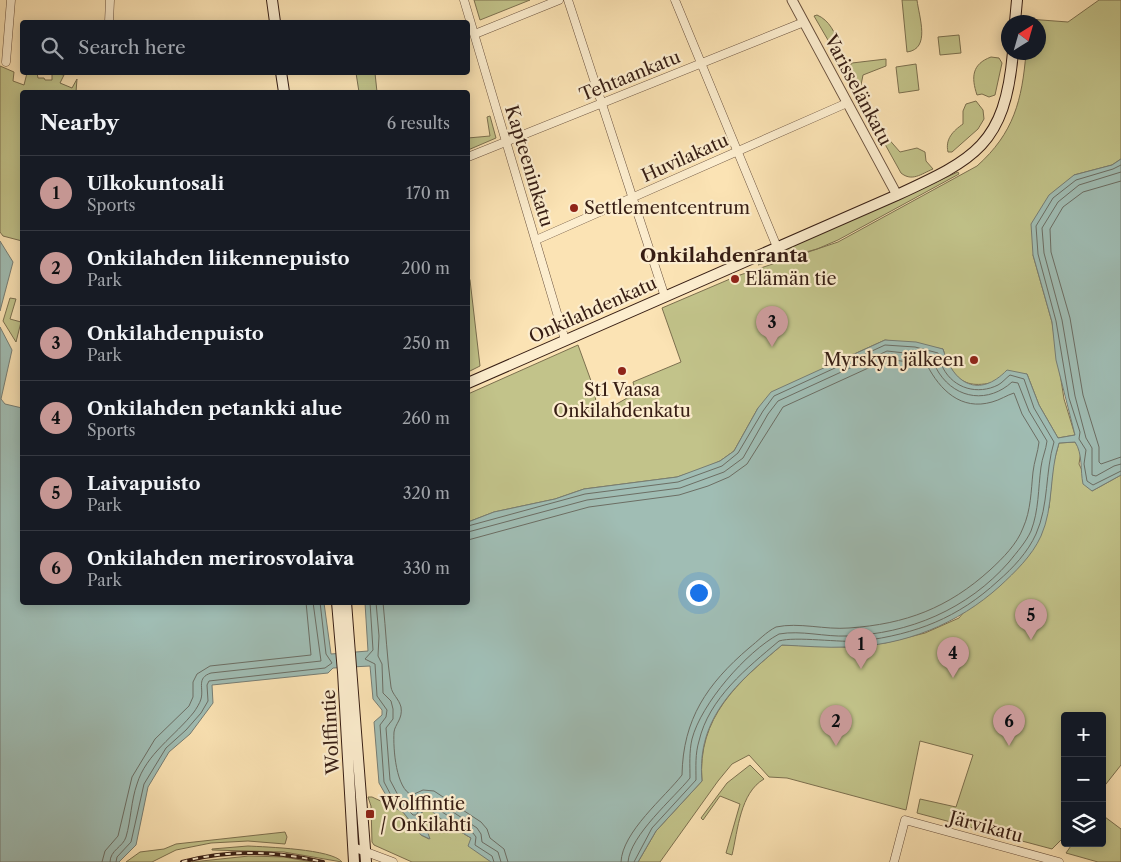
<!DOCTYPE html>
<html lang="en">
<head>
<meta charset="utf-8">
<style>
  body { margin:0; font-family:"Libre Caslon Text",serif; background:#242831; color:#f1f3f6 }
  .controls { position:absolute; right:15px; bottom:15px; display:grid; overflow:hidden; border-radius:5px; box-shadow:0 2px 12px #0003 }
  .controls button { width:45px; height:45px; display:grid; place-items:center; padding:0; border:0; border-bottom:1px solid #363941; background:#171b24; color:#f1f3f6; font:25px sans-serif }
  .compass { position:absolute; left:1001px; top:15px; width:45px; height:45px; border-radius:50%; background:#171b24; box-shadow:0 2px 12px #0003; rotate:37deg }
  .you { position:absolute; left:698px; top:592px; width:18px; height:18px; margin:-12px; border:4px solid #fff; border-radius:50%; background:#1a73e8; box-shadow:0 0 0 8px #1a73e833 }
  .badge { display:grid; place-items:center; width:32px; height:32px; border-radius:50%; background:#c59692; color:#111; font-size:16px; font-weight:700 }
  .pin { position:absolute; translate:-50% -41px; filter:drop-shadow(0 1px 2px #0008) }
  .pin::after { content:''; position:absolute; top:26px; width:18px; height:15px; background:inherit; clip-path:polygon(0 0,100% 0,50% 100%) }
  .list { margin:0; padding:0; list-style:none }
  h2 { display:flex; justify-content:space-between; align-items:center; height:65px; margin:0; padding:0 20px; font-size:21px }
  h2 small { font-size:16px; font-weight:400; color:#9ea1a6 }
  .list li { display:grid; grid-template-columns:32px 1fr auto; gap:15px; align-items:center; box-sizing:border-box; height:75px; padding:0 20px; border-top:1px solid #363941 }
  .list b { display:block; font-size:19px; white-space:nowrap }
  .list p { margin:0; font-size:16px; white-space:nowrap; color:#9ea1a6 }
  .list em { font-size:16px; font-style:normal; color:#9ea1a6 }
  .icon { flex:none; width:28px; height:28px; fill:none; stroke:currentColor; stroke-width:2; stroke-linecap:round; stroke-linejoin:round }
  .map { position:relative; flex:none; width:1121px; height:862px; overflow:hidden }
  .search { position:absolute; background:#171b24; box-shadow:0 2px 12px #0003; left:20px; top:20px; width:450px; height:55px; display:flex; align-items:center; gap:12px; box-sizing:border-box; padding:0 18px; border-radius:5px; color:#9ea1a6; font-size:19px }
  .panel { position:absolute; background:#171b24; box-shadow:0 2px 12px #0003; left:20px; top:90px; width:450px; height:515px; border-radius:5px }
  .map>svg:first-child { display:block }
  .green { fill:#c2c38a; stroke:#7c704f }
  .water { fill:#a0bdb4; stroke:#767d74 }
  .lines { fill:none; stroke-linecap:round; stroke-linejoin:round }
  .shore { stroke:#6c6e64; stroke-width:1 }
  .minor-casing { stroke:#684f3c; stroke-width:9 }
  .tertiary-casing { stroke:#684f3c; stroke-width:11 }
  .secondary-casing { stroke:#371e14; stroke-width:12 }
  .minor { stroke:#fcedce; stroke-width:8 }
  .tertiary { stroke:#fcedce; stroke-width:9 }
  .secondary { stroke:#fcedce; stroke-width:10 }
  .rail-casing { stroke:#371e14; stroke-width:4 }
  .rail { stroke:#fcedce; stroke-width:2; stroke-dasharray:5.5; stroke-linecap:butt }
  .poi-dot { fill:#8f2418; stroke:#fcedce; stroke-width:2 }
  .labels { text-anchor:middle; stroke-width:4.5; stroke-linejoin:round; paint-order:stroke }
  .street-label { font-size:18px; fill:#371e14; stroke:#fcedce }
  .poi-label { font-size:18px; fill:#371e14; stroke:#fcedce; text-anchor:start }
  .neighbourhood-label { font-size:19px; font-weight:bold; fill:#371e14; stroke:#fcedce }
</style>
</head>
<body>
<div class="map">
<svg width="1121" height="862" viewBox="0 0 1121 862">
  <rect width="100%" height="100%" fill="#fbe3b4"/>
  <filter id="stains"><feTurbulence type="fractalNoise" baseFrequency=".004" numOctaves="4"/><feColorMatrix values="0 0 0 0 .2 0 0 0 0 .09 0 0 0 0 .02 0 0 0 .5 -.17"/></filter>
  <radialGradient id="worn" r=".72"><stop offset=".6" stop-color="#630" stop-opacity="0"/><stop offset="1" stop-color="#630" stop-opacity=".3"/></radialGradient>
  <path class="green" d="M474,0H530L480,20Z
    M902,0H917C919,17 931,49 907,52Z
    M1099,0H1121V159L1112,165L1074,175L1033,255L1052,322L1064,399L1075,435L1058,438L1039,405L1027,374C987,382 959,402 943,349L885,340L841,360L810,376L758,408L734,451L720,461L702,469L677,477L584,489L555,499L494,512L468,522V394L578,345L594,389L597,408L613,406L636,393L633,382L681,362L662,308L737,276L838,242L977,166C1014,133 1022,100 1026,53L1038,52V22H1028V19L1068,22Z
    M817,15C829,20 836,33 838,45L832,47L814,16Z
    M959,35L961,53L940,55L938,37Z
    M991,57L999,58L1002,63L995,95L989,97L982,94L977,95C971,77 972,64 991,57Z
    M886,59V66L863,75L861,85L854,87L846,71L852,63Z
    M916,64L919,90L899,93L896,67Z
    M0,66L14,72L13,81L24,85L27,73H37L38,78H44L45,80H52V73L64,75L60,83L72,88L77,79L76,92H22V241L3,236L0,232Z
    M356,73H375L377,92H359Z
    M976,101L983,110L984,119L978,129L952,152H948C945,139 953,131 963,124V111L966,104Z
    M490,116L496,138L468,150V138L490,136L487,117Z
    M886,136L900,152L917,148L925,152L926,161L933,169C921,174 912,182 901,173L881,137Z
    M958,172L959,174L838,240L817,249L758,265L765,258Z
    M468,276L470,280L480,366L468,372Z
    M10,298L16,299L10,319L21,322L16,342L3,321Z
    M1075,442L1081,451L1079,464L1092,491L1121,475V765L1102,789V716H1065V836L1052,849L917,813L920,799L956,807L973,755L920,741L906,810L787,778L769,777L749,755L732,764L718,781L660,862H638L656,831L702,781C697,717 738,682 782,645L847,647L885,643L925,633L959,618L1049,508L1053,465L1059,443Z
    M750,765L764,779C740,793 738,830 732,855L726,853L740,804L720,796L703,820L701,818L727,783Z
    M368,797H372L385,803V808L389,805L403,812L421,835L429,839L421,813L428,808L446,823L471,838L491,862H412L374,845L372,842L371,806Z
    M1105,817L1121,829V862H1098L1066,853L1073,843H1102V818Z
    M285,832L287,837L285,844L248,841L211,843L176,850L152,862H126L140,852L164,849L176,844Z
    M248,846C266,847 332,849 342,862L284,852L212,850V849Z
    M249,856L284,857L312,862H192Z"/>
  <path class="water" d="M1121,159V475L1092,491L1083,484C1080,470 1083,454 1075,442L1059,443C1049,473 1054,507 1041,536C1032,556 1015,572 1000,586C958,624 904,646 847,647C826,648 804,646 782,645C738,682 696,717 702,781L656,831L638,862H491L468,846L471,838L446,823L428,808L421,813L430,839L421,835L403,812L389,805L387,797L379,783L374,722L382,715V710L373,699L370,666L333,668L328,673L212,685L213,703L190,734L169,752L148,787L136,845L119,862H0V327L12,350L1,399L5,404L22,408V602L324,603L331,654L368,651L365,603L468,602V522L494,512L555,499L584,489L677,477L720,461L734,451L758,408L771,392L885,340L916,342L943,349C953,384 979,399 1007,370L1027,374L1039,405L1058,438L1075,435L1056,360L1052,322L1033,255L1031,224L1049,195L1074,175L1112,165Z
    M0,241L13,262L0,311Z"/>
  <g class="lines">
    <path class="shore" d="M1121,165L1113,169L1076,180L1053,198L1036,226L1038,254L1056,321L1069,398L1080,432L1079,439L1086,450L1084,464L1087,481L1093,485L1121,471
      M1121,172L1079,185L1058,202L1042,228L1044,253L1062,320L1075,396L1086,438L1092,448V475L1096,476L1114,466L1121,464
      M1121,181L1083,192L1063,207L1050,229L1051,252L1070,318L1083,395L1099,447V462L1101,464L1121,457
      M468,526L585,494L678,482L722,466L738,453L763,411L774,396L885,345L915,347L938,353C940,358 941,364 943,368C954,389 978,395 998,385C1002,383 1006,378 1010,375L1024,379L1034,408L1054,442C1045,472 1049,505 1036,534C1028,552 1013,568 998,581C958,618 916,634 862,641C841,643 795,636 779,641C747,668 709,698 699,741C695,754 696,767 696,780L652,828L634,862
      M468,532L587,500L680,488L724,472L743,458L768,414L778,401L887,351L914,354L933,359C935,363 936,369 939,373C957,400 989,403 1012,382L1018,383L1029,411L1047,441C1046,450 1042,458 1041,467C1038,489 1039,510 1031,531C1026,542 1017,552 1009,562C968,609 909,634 847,636C825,637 801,630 779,634C746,652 701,704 692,739C689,752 690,765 690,778C674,798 630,835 628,862
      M468,540L589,507L679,495L708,486L729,477L747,464L783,407L888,359L927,365C940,390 961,411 992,402C1000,400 1007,395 1014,393L1022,414L1039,442C1038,452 1034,462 1033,472C1031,491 1031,510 1023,528C1017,544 1003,558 990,570C948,608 906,624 849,628C825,630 799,622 776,627C766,632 758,641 749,648C707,684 683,719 682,775C665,797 622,832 621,862
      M370,602L373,650L365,659L375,664L377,696L387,710L386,717L380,725L384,782L394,801L406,808L413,815H416L424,804L429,803L473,833L476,837L475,845L492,856L494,862
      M376,602L379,636L378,656L382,664L383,693L391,701L393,709V719L386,728L390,780L399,797L412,804L423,798H432L477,828L481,834L482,842L498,852L501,862
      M383,602C386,631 387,659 391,687C392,694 399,699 401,707C403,719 395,724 394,732C393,749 396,789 412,795L423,790L434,791L481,822L487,829L490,838L504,849L508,862
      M102,862L105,851L118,836L132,777L155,739L189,706L193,697V682L197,674L210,666L311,655L306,602
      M110,862C110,850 123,847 126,837C131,820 131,801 137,784C146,754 175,736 194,712C196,709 200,703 201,699C204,688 196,678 211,673L321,661L313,602
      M116,862L117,857L131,842L144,784L166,748L186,730L201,713L208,701L207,685L209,681L325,668L332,663L326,654L320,602"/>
    <defs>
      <path id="minor" d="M464,0L565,340
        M568,0L665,297
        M675,0L777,247
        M109,22L110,0
        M475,34L559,0
        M6,62L11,0
        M468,157L804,22
        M536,240L847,103
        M353,847L393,862
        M894,862L905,820L1059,862"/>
      <path id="tertiary" d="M792,0L897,195"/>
      <path id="secondary" d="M272,0L275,22
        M1015,22L1017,0
        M281,72L284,92
        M468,383L897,195C975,159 1005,145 1013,52
        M337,602L343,672L354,862
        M346,602L366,862"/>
    </defs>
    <use href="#minor" class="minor-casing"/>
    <use href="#tertiary" class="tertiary-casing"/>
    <use href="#secondary" class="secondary-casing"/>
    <use href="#minor" class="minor"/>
    <use href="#tertiary" class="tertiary"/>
    <use href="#secondary" class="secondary"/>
    <defs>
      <path id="rail" d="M182,862C229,849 277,851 323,862"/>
    </defs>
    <use href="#rail" class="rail-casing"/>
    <use href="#rail" class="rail"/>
  </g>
  <g class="poi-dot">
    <circle cx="574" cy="208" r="5"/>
    <circle cx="735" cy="279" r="5"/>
    <circle cx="974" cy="360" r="5"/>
    <circle cx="622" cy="371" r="5"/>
    <rect x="365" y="809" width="10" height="10" rx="2.5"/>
  </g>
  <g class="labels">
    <g class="street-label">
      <text transform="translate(630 76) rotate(-22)" y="6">Tehtaankatu</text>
      <text transform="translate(858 90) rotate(62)" y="6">Varisselänkatu</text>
      <text transform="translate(685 158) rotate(-24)" y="6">Huvilakatu</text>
      <text transform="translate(529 166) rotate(73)" y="6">Kapteeninkatu</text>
      <text transform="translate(593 310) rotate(-24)" y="6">Onkilahdenkatu</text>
      <text transform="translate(331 732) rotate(-93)" y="6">Wolffintie</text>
      <text transform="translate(986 827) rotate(15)" y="6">Järvikatu</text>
    </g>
    <g class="poi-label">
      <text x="584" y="214">Settlementcentrum</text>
      <text x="745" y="285">Elämän tie</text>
      <text x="964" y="366" text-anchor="end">Myrskyn jälkeen</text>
      <text x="622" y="396" text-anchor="middle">St1 Vaasa<tspan x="622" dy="21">Onkilahdenkatu</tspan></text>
      <text x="380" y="810">Wolffintie<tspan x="380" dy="21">/ Onkilahti</tspan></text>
    </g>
    <g class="neighbourhood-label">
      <text x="724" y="262">Onkilahdenranta</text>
    </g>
  </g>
  <rect width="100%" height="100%" filter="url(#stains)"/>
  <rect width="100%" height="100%" fill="url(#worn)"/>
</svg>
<div class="controls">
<button>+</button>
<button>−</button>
<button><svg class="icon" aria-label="layers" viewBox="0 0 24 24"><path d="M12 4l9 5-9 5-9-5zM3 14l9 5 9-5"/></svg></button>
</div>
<svg class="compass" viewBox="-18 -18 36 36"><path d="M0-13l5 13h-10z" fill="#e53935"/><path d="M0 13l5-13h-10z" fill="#9ea1a6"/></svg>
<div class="you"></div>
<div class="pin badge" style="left:861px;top:669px">1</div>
<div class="pin badge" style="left:836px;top:746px">2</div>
<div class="pin badge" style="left:772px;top:347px">3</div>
<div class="pin badge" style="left:953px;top:678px">4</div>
<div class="pin badge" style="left:1031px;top:640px">5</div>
<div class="pin badge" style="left:1009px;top:746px">6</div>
<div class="search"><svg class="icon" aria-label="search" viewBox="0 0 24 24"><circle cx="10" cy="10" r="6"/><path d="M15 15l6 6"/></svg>Search here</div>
<section class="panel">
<h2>Nearby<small>6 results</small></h2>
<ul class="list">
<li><span class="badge">1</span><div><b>Ulkokuntosali</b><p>Sports</p></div><em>170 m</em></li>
<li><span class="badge">2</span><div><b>Onkilahden liikennepuisto</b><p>Park</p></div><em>200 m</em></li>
<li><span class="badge">3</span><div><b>Onkilahdenpuisto</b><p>Park</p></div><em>250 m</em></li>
<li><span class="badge">4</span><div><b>Onkilahden petankki alue</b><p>Sports</p></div><em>260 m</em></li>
<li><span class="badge">5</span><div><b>Laivapuisto</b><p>Park</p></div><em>320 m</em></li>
<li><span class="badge">6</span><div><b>Onkilahden merirosvolaiva</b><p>Park</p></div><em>330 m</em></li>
</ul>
</section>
</div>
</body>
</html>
